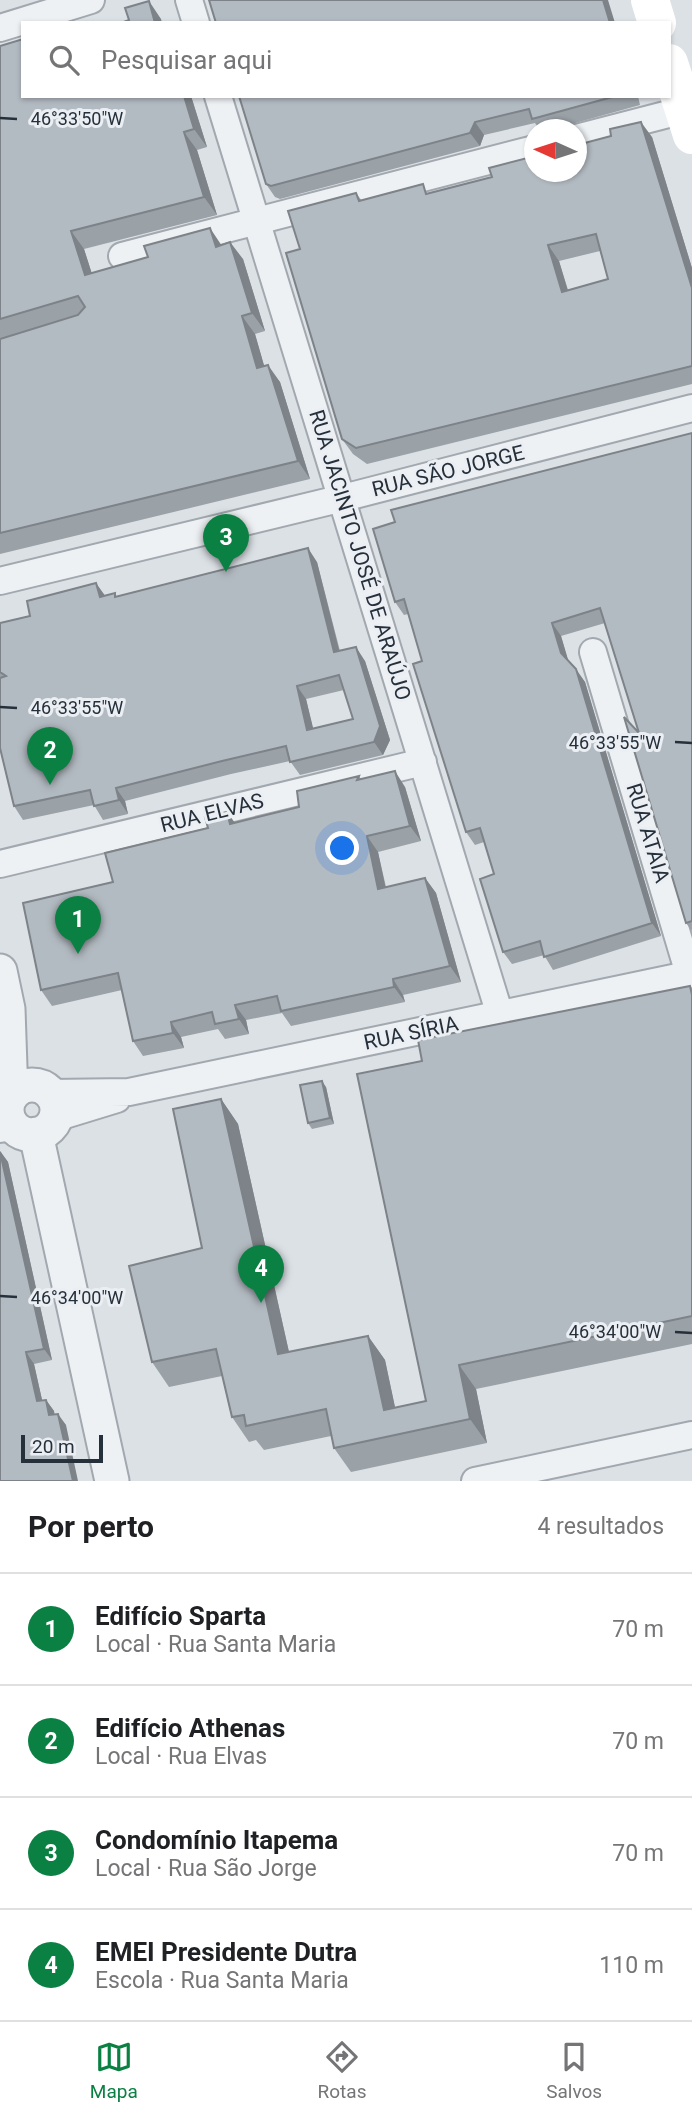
<!DOCTYPE html>
<html lang="pt">
<head>
<meta charset="utf-8">
<style>
  body { margin:0; font-family:Roboto,sans-serif; background:#f2f2f2; color:#202124 }
  .compass { position:absolute; left:524px; top:119px; width:63px; height:63px; border-radius:50%; background:#fff; box-shadow:0 2px 5px #0004; rotate:273deg }
  .scale { position:absolute; left:21px; bottom:18px; width:82px; box-sizing:border-box; padding-left:7px; border:4px solid #26303b; border-top:0; font-size:19px; line-height:24px; white-space:nowrap; color:#26303b; -webkit-text-stroke:5px #ebeff4; paint-order:stroke }
  .you { position:absolute; left:343px; top:849px; width:24px; height:24px; margin:-18px; border:5px solid #fff; border-radius:50%; background:#1a73e8; box-shadow:0 0 0 10px #1a73e833 }
  .badge { display:grid; place-items:center; width:46px; height:46px; border-radius:50%; background:#0b8043; color:#fff; font-size:23px; font-weight:700 }
  .pin { position:absolute; translate:-50% -58px; filter:drop-shadow(0 2px 4px #0008) }
  .pin::after { content:''; position:absolute; top:37px; width:24px; height:21px; background:inherit; clip-path:polygon(0 0,100% 0,50% 100%) }
  .list { margin:0; padding:0; list-style:none }
  h2 { display:flex; justify-content:space-between; align-items:center; height:91px; margin:0; padding:0 28px; font-size:30px }
  h2 small { font-size:23px; font-weight:400; color:#757577 }
  .list li { display:grid; grid-template-columns:46px 1fr auto; gap:21px; align-items:center; box-sizing:border-box; height:112px; padding:0 28px; border-top:2px solid #e0e0e0 }
  .list b { display:block; font-size:26px; white-space:nowrap }
  .list p { margin:0; font-size:23px; white-space:nowrap; color:#757577 }
  .list em { font-size:23px; font-style:normal; color:#757577 }
  .icon { flex:none; width:38px; height:38px; fill:none; stroke:currentColor; stroke-width:2; stroke-linecap:round; stroke-linejoin:round }
  .map { position:relative; flex:none; width:692px; height:1481px; overflow:hidden }
  .search { position:absolute; background:#fff; box-shadow:0 2px 5px #0004; left:21px; right:21px; top:21px; height:77px; display:flex; align-items:center; gap:18px; box-sizing:border-box; padding:0 24px; border-radius:0px; color:#757577; font-size:26px }
  .sheet { height:539px; background:#fff }
  nav { display:flex; justify-content:space-around; align-items:center; box-sizing:border-box; height:98px; border-top:2px solid #e0e0e0; background:#fff; font-size:19px; color:#757577 }
  nav a { display:grid; justify-items:center; gap:4px }
  nav .on { color:#0b8043 }
  .map>svg:first-child { display:block }
  .lines { fill:none; stroke-linecap:round; stroke-linejoin:round }
  .minor-casing { stroke:#a2a8af; stroke-width:30 }
  .tertiary-casing { stroke:#a2a8af; stroke-width:37 }
  .minor { stroke:#eef1f4; stroke-width:26 }
  .tertiary { stroke:#eef1f4; stroke-width:33 }
  .secondary { stroke:#fff; stroke-width:38 }
  .wall { fill:#9aa1a7; fill-rule:evenodd }
  .shaded-wall { fill:#7d8388 }
  .building { fill:#b3bbc2; stroke:#7d8388; stroke-width:2; fill-rule:evenodd }
  .ticks { fill:none; stroke:#26303b; stroke-width:2.5 }
  .labels { text-anchor:middle; stroke-width:6; stroke-linejoin:round; paint-order:stroke }
  .street-label { font-size:21px; fill:#26303b; stroke:#ebeff4 }
  .ticks-label { font-size:18px; text-anchor:middle; fill:#26303b; stroke:#ebeff4; stroke-width:6; stroke-linejoin:round; paint-order:stroke }
</style>
</head>
<body>
<div class="map">
<svg width="692" height="1481" viewBox="0 0 692 1481">
  <rect width="100%" height="100%" fill="#dce1e6"/>
  <g class="lines">
    <defs>
      <path id="minor" d="M189,0L196,23
        M0,28L91,0
        M218,96L500,1015
        M576,138L684,110
        M122,256L534,149
        M0,581L343,498L692,408
        M593,652L689,974
        M0,864L423,762
        M50,1093L129,1092L692,974
        M55,1118L117,1099
        M0,1129L14,1127
        M475,1481L692,1435"/>
      <path id="tertiary" d="M0,971L8,1009L11,1096
        M7 1110a25 25 0 1 1 50 0a25 25 0 1 1-50 0Z
        M36,1134L112,1481"/>
    </defs>
    <use href="#minor" class="minor-casing"/>
    <use href="#tertiary" class="tertiary-casing"/>
    <use href="#minor" class="minor"/>
    <use href="#tertiary" class="tertiary"/>
    <path class="secondary" d="M650,0L657,23
      M669,63L692,135"/>
  </g>
  <path class="wall" d="M0,46L23,96H191L207,147L197,150L217,215L84,249L92,274L221,245L243,259L265,331L255,334L264,366L280,382L310,479L0,554Z
    M239,96H638L640,105L550,130H540L535,123L484,135L480,146L280,199L275,197L266,184Z
    M652,137L692,268V384L367,464L353,454L342,439L300,249L356,193L362,201L430,193ZM600,251L608,279L568,290L559,261Z
    M692,433V931L686,923L639,733L605,623L561,636L568,661L585,682L661,936L553,970L544,955L512,964L503,952L494,874L484,842L475,845L466,832L422,661L408,614L404,615L395,602Z
    M317,562L340,651L365,661L390,740L383,755L300,775L290,761L231,774L125,801L128,814L103,820L94,805L23,820L14,806L0,748V623L30,616L115,593L117,597ZM344,690L353,719L313,729L306,699Z
    M359,776L361,779L405,787L421,841L378,852L386,887L425,878L436,893L461,982L403,995L405,1002L291,1026L282,1013L246,1020L249,1034L225,1039L218,1029L181,1037L184,1048L143,1056L133,1041L122,990L52,1006L41,990L113,882L235,823L299,807Z
    M692,989V1344L476,1389L487,1443L351,1472L334,1448L331,1436L264,1450L256,1440L249,1442L232,1417L222,1376L169,1387L152,1362L202,1248L221,1099L238,1124L289,1352L368,1336L385,1360L395,1408L426,1401L422,1061Z
    M326,1087L334,1124L312,1129L308,1123Z
    M0,1151L8,1162L52,1360L34,1364L42,1400H46L54,1411V1414L66,1425L0,1481Z"/>
  <path class="shaded-wall" d="M603,0H608L615,23H610Z
    M149,1L161,19L162,23H155Z
    M184,96H191L207,147L194,129Z
    M475,122L484,135L480,146L470,133Z
    M641,122L652,137L692,268V288Z
    M184,132L197,150L217,215L204,197Z
    M210,228L222,246L216,247Z
    M71,231L84,249L98,293L85,275Z
    M230,242L243,259L265,331L252,313Z
    M548,245L559,261L573,308L562,292Z
    M242,316L255,334L270,386L257,368Z
    M268,365L280,382L310,479L298,461Z
    M308,548L317,562L343,666L334,652Z
    M96,583L106,597H100Z
    M552,623L561,636L570,666L561,653Z
    M356,647L365,661L390,740L383,755L374,742Z
    M576,669L585,682L661,936L652,923Z
    M297,686L306,699L317,744L307,730Z
    M395,771L405,787L421,841L410,826Z
    M116,788L125,801L128,814L119,800Z
    M227,812L238,827L230,824Z
    M367,836L378,852L389,904L378,889Z
    M425,878L436,893L461,982L450,966Z
    M393,979L403,995L405,1002L394,987Z
    M235,1005L246,1020L249,1034L239,1019Z
    M171,1022L181,1037L184,1048L173,1033Z
    M322,1081L326,1087L334,1124L330,1118Z
    M221,1099L238,1124L295,1379L278,1354Z
    M0,1151L8,1162L52,1360L44,1349Z
    M368,1336L385,1360L401,1435L384,1410Z
    M26,1352L34,1364L45,1413L37,1401Z
    M459,1365L476,1389L487,1443L470,1419Z
    M46,1400L54,1411L57,1427L49,1415Z
    M58,1414L66,1425L78,1481H73Z"/>
  <path class="building" d="M209,0H603L610,23H216Z
    M149,1L155,23H121L129,20L125,8Z
    M23,39V96H184L194,129L184,132L204,197L71,231L85,275L148,257L144,246L210,228L216,247L230,242L252,313L242,316L257,368L268,365L298,461L0,533V339L78,315L85,307L78,296L0,319V46Z
    M239,96H616L532,119L529,109L475,122L470,133L271,186L266,184Z
    M641,122L692,288V366L356,448L342,439L286,253L300,249L288,211L356,193L359,201L423,184L426,194L492,177L489,168L535,156V172H577V145L611,136L610,129ZM596,234L608,279L562,292L548,245Z
    M692,433V921L686,923L624,717L639,733L600,608L552,623L561,653L576,669L652,923L544,957L540,941L503,952L480,879L494,874L480,828L466,832L413,664L422,661L404,599L395,602L373,529L395,522L391,510Z
    M308,548L334,652L356,647L380,726L374,742L290,762L286,746L222,761L116,788L119,800L94,806L90,790L14,806L0,748V678L6,676L0,672V623L30,616L27,601L96,583L100,597L115,593V597ZM339,675L353,719L307,730L297,686Z
    M395,771L410,826L367,836L378,889L425,878L450,966L393,979L394,987L281,1011L277,996L235,1005L239,1019L215,1024L212,1012L171,1022L173,1033L133,1041L118,973L41,990L23,903L113,882L105,853L208,828L205,817L227,812L230,824L299,807L297,791L359,776L357,780Z
    M690,986L692,995V1316L459,1365L470,1419L334,1448L326,1409L246,1426L244,1415L232,1417L216,1349L152,1362L129,1266L202,1248L173,1109L221,1099L278,1354L368,1336L384,1410L426,1401L357,1074L422,1061L418,1040Z
    M322,1081L330,1118L308,1123L300,1085Z
    M0,1152L44,1349L26,1352L37,1401L46,1400L49,1415L58,1414L73,1481H0Z"/>
  <path class="ticks" d="M0,118L17,119M0,707L17,708M675,742L692,743M0,1296L17,1297M675,1332L692,1333"/>
  <g class="labels">
    <g class="street-label">
      <text transform="translate(448 471) rotate(-14)" y="7">RUA SÃO JORGE</text>
      <text transform="translate(360 555) rotate(73)" y="7">RUA JACINTO JOSÉ DE ARAÚJO</text>
      <text transform="translate(212 813) rotate(-14)" y="7">RUA ELVAS</text>
      <text transform="translate(648 833) rotate(73)" y="7">RUA ATAIA</text>
      <text transform="translate(411 1033) rotate(-12)" y="7">RUA SÍRIA</text>
    </g>
  </g>
  <g class="ticks-label">
    <text x="77" y="125">46°33'50"W</text>
    <text x="77" y="714">46°33'55"W</text>
    <text x="615" y="749">46°33'55"W</text>
    <text x="77" y="1304">46°34'00"W</text>
    <text x="615" y="1338">46°34'00"W</text>
  </g>
</svg>
<svg class="compass" viewBox="-18 -18 36 36"><path d="M0-13l5 13h-10z" fill="#e53935"/><path d="M0 13l5-13h-10z" fill="#757577"/></svg>
<div class="scale">20 m</div>
<div class="you"></div>
<div class="pin badge" style="left:78px;top:954px">1</div>
<div class="pin badge" style="left:50px;top:785px">2</div>
<div class="pin badge" style="left:226px;top:572px">3</div>
<div class="pin badge" style="left:261px;top:1303px">4</div>
<div class="search"><svg class="icon" aria-label="search" viewBox="0 0 24 24"><circle cx="10" cy="10" r="6"/><path d="M15 15l6 6"/></svg>Pesquisar aqui</div>
</div>
<section class="sheet">
<h2>Por perto<small>4 resultados</small></h2>
<ul class="list">
<li><span class="badge">1</span><div><b>Edifício Sparta</b><p>Local · Rua Santa Maria</p></div><em>70 m</em></li>
<li><span class="badge">2</span><div><b>Edifício Athenas</b><p>Local · Rua Elvas</p></div><em>70 m</em></li>
<li><span class="badge">3</span><div><b>Condomínio Itapema</b><p>Local · Rua São Jorge</p></div><em>70 m</em></li>
<li><span class="badge">4</span><div><b>EMEI Presidente Dutra</b><p>Escola · Rua Santa Maria</p></div><em>110 m</em></li>
</ul>
</section>
<nav>
<a class="on"><svg class="icon" aria-label="map" viewBox="0 0 24 24"><path d="M3 6l6-2 6 2 6-2v14l-6 2-6-2-6 2zM9 4v14M15 6v14"/></svg>Mapa</a>
<a><svg class="icon" aria-label="directions" viewBox="0 0 24 24"><path d="M12 3l9 9-9 9-9-9zM9 14v-3h6M13 9l2 2-2 2"/></svg>Rotas</a>
<a><svg class="icon" aria-label="saved" viewBox="0 0 24 24"><path d="M7 4h10v16l-5-4-5 4z"/></svg>Salvos</a>
</nav>
</body>
</html>
